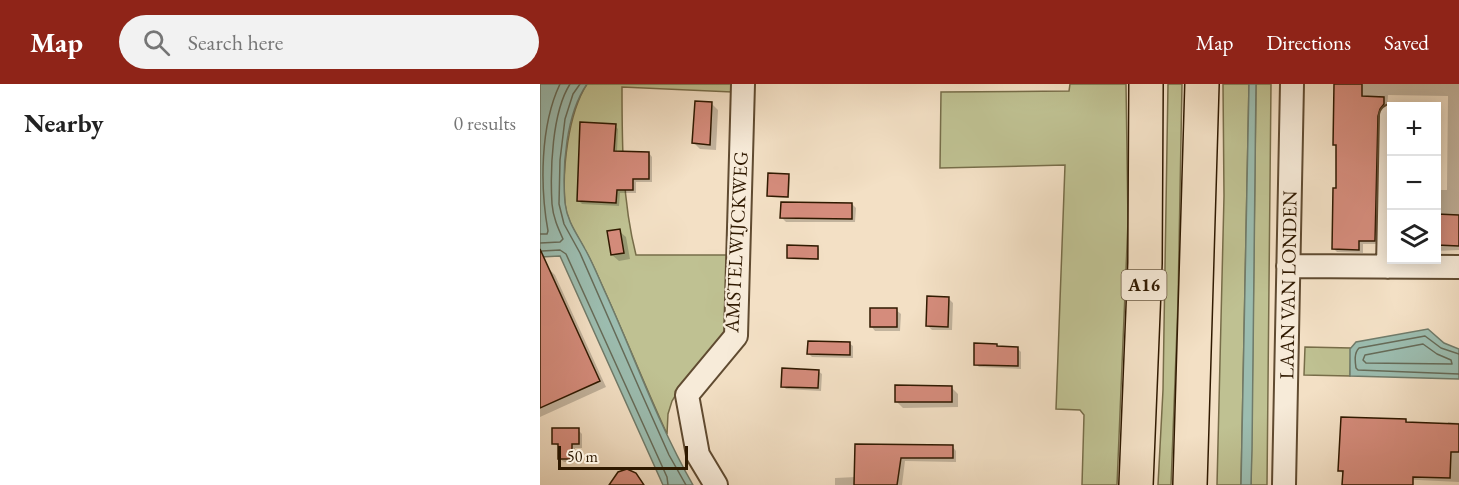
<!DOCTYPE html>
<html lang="en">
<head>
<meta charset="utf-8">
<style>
  body { margin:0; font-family:"EB Garamond",serif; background:#f2f2f2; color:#222 }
  .controls { position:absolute; right:18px; top:18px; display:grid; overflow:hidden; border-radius:0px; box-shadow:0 3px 15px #0003 }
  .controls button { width:54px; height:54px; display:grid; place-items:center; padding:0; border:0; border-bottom:2px solid #e0e0e0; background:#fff; color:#222; font:30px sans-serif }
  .scale { position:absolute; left:18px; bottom:15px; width:130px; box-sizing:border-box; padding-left:6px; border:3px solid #2f1900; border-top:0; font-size:16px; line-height:21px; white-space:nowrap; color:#2f1900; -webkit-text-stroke:4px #f7ebd9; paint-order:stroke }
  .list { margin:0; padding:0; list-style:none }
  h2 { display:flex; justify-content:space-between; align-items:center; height:78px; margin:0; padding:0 24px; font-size:26px }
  h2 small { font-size:20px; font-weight:400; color:#767676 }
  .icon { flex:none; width:33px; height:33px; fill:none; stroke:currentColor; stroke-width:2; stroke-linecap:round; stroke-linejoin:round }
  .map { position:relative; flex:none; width:919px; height:401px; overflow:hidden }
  header { display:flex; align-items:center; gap:36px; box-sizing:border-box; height:84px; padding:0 30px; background:#8f2418; color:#fff }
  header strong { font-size:28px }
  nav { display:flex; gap:33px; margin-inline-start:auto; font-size:21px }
  .search { width:420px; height:54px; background:#f2f2f2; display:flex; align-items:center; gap:15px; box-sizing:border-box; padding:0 21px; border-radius:33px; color:#767676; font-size:22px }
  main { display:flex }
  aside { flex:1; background:#fff }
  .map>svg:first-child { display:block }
  .green { fill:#bfc192; stroke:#776d49; stroke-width:1.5 }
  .water { fill:#9cbdb0; stroke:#707b6a; stroke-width:1.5 }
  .shadow { fill:#0003 }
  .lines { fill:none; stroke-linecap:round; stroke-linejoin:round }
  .shore { stroke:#666b58; stroke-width:1.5 }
  .building { fill:#d58c7c; stroke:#2f1900; stroke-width:1.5 }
  .minor-casing { stroke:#604b31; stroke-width:26 }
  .highway-casing { stroke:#2f1900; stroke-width:36 }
  .minor { stroke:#f7ebd9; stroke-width:22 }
  .highway { stroke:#f3e0c5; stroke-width:33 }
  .labels { text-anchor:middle; stroke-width:4.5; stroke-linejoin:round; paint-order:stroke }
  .shield { fill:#f7ebd9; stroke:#6b5841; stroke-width:1.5 }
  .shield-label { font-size:18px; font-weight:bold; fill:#2f1900 }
  .street-label { font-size:20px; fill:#2f1900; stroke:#f7ebd9 }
</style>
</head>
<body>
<header>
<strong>Map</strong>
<div class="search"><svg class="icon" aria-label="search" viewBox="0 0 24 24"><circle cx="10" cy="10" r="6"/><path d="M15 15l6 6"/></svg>Search here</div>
<nav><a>Map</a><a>Directions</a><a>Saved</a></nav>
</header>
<main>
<aside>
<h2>Nearby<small>0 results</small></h2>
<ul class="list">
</ul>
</aside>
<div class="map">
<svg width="919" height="401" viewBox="0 0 919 401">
  <rect width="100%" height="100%" fill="#f3e0c5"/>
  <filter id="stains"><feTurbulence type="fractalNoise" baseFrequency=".00333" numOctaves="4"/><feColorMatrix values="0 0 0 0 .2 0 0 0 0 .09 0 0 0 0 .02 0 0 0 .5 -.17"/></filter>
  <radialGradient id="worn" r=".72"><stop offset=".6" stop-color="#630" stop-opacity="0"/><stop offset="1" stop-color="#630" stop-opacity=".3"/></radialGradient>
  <path class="green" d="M47,0H194L192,8L82,3C82,59 82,116 96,171H192L187,249L140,304L132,317L128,330L127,350C104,300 84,249 61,199C56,188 51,176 45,166C37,150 27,138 25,120C22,86 28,29 47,0Z
    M530,0H586L588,138L577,401H542L544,331L540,326L516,325L525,81L400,84L401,8L529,7Z
    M628,0H642L638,218L631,401H618L623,306Z
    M683,0H709L701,401H677L684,112Z
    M716,0H731L727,401H711Z
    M765,263L811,264L810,292L764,291Z"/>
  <path class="water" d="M0,0H47C26,30 22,83 25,119C27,137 37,150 45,165C53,179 59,195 66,210C95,274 118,340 153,401H123L20,172L0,173Z
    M709,0H716L712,366L711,401H701Z
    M888,245L904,259L919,265V295L810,292V265L816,258Z"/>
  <path class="shadow" d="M796,0H919V166L896,167V106H907L908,12L848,11L838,160H823V169L797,168L793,164L797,106L798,63L795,61Z
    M172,20L178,26L176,66L160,65L154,59Z
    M75,42L78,45L77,68L109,69L112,73V98H96V109H80L79,122L42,120L38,116Z
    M248,91L250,93L249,114L231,113L229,112Z
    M312,120L316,124L315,138H246L242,134Z
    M79,147L86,153L90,175L79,177L72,171Z
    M277,163L279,165V176L250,175L248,174Z
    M8,184L15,191L66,303L0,333V188Z
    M408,214L413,219L412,246H392L388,242Z
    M356,226L361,230L360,247H335L331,242Z
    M309,259L313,262V274L272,273L269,270Z
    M456,261L458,263L478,265L481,268V285L439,283L436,280Z
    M278,287L282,290L281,307L246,305L243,302Z
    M412,304L418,310V323L363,324L356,317Z
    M865,337L868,339L908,341V338L919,339V398L858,395V401H804V391L800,387Z
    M38,346L42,350V364H35V378H24L19,374V363L14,359Z
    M316,362H412L416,367V378L365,377L362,401H295V394L316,393Z"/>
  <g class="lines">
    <path class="shore" d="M40,0L33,10L25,35L20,76L19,120L24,140L40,169L100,306L129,371L146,401
      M0,150H7L8,147C0,103 0,42 20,0
      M0,159L20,158L23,155C18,144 13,133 12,120C10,86 12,28 30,0
      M2,167L20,166L26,170L127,393L128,401
      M883,260L897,270L911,276L912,280L826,279L823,276L825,271Z
      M919,270L901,264L885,252L819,264C814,269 815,277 816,284L818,286L919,290"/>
  </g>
  <path class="building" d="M794,0H822V12L844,13V20L840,25L838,32L835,157H819V166L792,165L793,104H796V61H793Z
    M155,17L172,18L170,61L152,59Z
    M40,38L76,40L74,67L109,68V95H93V106H77L76,119L37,117Z
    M228,89L249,90L248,113L227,112Z
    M241,118L312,119V135L240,134Z
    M897,130L919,131V162L897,161Z
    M80,145L84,169L71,171L67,147Z
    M247,161L278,162V175L247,174Z
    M0,165L60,297L0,324Z
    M387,212L409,213L408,243L386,242Z
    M330,224H357V243H330Z
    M268,257L310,258V271L267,270Z
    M434,259L457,260V262L478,263V282L434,281Z
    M242,284L279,286L278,304L241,303Z
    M355,301L412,302V318H355Z
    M801,333L866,335V338L919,340V368H911L910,394L873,393V401H802L803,387H798Z
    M12,344H39V360H32V375H18V360H12Z
    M315,360L413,361V374H361L357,401H314Z
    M87,385L96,389L104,401H69L78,388Z"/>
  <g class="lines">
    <defs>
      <path id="minor" d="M748,182L919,183
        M848,183L851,32
        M176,401L158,371L147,311L196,252L203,0
        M744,401L752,0"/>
      <path id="highway" d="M596,401L605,179L606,0
        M650,401L662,0"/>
    </defs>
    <use href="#minor" class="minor-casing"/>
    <use href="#highway" class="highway-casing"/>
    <use href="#minor" class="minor"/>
    <use href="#highway" class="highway"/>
  </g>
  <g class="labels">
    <rect class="shield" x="581.5" y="186" width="45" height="30" rx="4.5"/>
    <g class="shield-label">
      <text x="604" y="207">A16</text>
    </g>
    <g class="street-label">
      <text transform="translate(196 158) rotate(-87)" y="7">AMSTELWIJCKWEG</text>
      <text transform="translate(748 201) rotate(-89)" y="7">LAAN VAN LONDEN</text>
    </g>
  </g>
  <rect width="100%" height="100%" filter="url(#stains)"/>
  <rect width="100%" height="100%" fill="url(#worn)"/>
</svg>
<div class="controls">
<button>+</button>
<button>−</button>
<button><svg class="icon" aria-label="layers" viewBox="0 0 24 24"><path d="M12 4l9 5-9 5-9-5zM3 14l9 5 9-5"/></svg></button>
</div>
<div class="scale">50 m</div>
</div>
</main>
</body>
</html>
